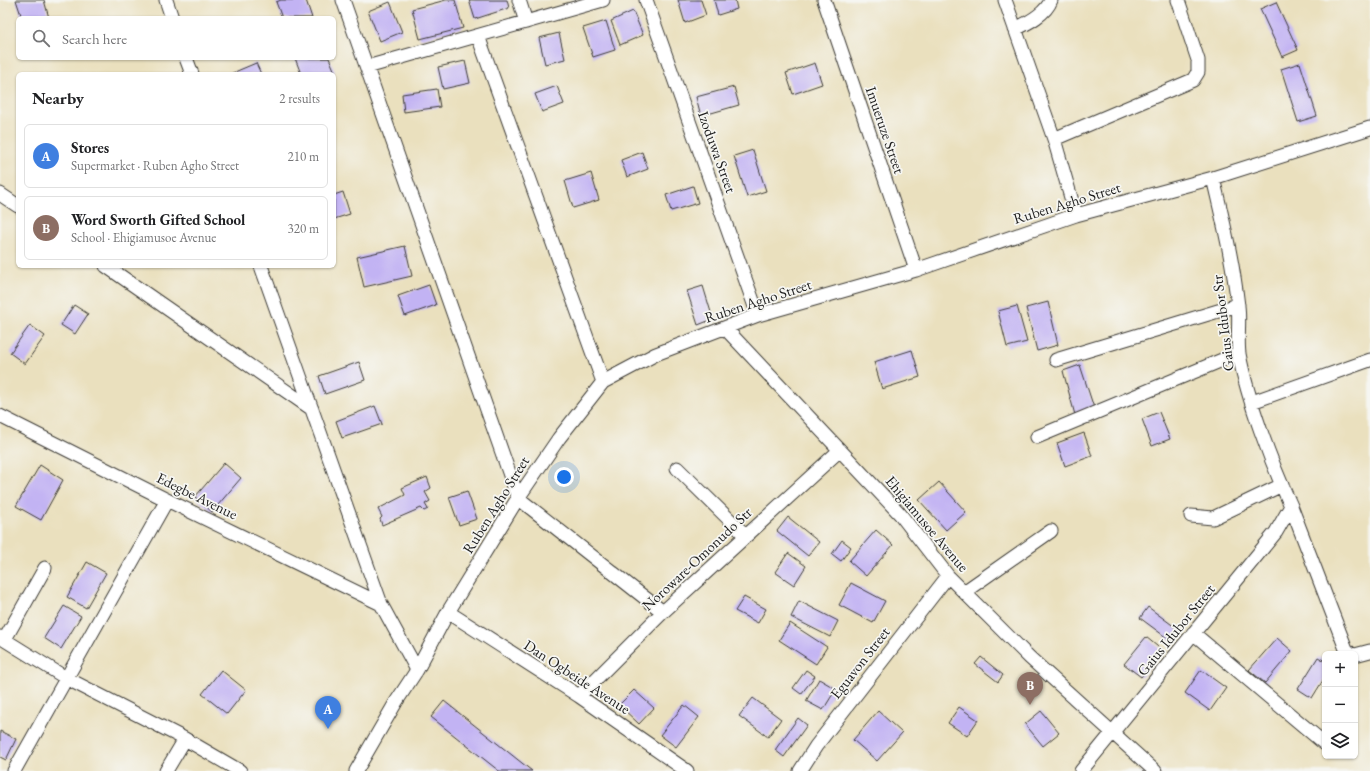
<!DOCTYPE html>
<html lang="en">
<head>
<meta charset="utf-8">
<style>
  body { margin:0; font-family:"EB Garamond",serif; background:#f6f6f6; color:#202124 }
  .controls { position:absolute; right:12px; bottom:12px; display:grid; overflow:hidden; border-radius:6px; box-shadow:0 1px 3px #0004 }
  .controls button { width:36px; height:36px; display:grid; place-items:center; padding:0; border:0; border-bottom:1px solid #e0e0e0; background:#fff; color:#202124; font:20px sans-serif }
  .you { position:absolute; left:564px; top:477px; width:14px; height:14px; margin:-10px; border:3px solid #fff; border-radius:50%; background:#1a73e8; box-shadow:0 0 0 6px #1a73e833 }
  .badge { display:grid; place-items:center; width:26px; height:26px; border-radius:50%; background:#1f6fb2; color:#fff; font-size:13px; font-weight:700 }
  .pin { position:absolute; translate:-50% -33px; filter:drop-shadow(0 1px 2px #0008) }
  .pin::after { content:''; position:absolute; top:21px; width:14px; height:12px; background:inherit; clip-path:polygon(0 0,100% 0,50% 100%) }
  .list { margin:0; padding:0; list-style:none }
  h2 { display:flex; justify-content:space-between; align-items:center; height:52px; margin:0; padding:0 16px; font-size:17px }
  h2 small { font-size:13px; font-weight:400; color:#757577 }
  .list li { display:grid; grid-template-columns:26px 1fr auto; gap:12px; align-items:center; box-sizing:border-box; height:64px; margin:0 8px 8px; padding:0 8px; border:1px solid #e0e0e0; border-radius:6px }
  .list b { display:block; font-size:15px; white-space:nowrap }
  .list p { margin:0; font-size:13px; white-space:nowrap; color:#757577 }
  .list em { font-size:13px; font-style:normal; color:#757577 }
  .icon { flex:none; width:22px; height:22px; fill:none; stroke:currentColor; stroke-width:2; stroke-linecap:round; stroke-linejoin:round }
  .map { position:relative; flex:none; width:1370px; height:771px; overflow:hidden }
  .search { position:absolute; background:#fff; box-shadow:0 1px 3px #0004; left:16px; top:16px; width:320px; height:44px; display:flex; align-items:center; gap:10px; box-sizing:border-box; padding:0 14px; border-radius:6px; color:#757577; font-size:15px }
  .panel { position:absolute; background:#fff; box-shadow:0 1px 3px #0004; left:16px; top:72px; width:320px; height:196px; border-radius:6px }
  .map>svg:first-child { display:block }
  .building { fill:#c2b3f3 }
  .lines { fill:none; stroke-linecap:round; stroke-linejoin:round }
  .minor-casing { stroke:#3b3934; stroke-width:15 }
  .minor { stroke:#fff; stroke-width:13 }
  .labels { text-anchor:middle; stroke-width:3.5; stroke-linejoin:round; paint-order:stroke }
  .street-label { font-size:15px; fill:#1c1c1c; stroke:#f6f6f2 }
</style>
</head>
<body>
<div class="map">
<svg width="1370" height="771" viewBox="0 0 1370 771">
  <rect width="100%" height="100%" fill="#f6f6f2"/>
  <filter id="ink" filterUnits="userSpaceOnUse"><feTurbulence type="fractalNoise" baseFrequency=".025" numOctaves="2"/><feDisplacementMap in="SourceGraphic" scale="8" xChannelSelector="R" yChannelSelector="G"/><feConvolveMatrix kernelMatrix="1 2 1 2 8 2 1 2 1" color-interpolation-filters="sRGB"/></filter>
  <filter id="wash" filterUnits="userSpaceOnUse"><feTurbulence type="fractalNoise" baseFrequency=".012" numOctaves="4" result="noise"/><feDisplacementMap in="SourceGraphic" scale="16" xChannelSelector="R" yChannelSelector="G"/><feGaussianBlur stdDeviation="0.9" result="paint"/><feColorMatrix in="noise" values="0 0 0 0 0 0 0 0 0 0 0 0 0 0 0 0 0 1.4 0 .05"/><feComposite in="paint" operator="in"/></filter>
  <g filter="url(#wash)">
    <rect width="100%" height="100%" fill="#eae0be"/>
    <g id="blocks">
      <path class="building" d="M16,0H44L49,18H22Z
        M281,0H306L312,18H282L276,2Z
        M446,0H455L463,28L420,39L412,9Z
        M469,0H507L509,8L475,19Z
        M678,0H701L706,15L685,23Z
        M714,0H735L737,9L718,15Z
        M390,2L402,32L380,41L368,11Z
        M1276,2L1298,50L1282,57L1260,9Z
        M633,11L643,35L620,45L611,21Z
        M606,21L615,50L593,57L583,28Z
        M559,33L565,59L545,64L539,38Z
        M295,58H329L335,72L329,74H301Z
        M465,61L470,83L443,89L438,67Z
        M256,63L261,74H230Z
        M815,63L822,84L793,94L786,73Z
        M1300,63L1317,116L1298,122L1281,69Z
        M557,86L564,104L542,112L535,94Z
        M734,87L739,105L701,116L696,97Z
        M437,89L440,107L404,112L402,94Z
        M753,150L766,191L747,197L734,156Z
        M642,152L648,169L627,177L621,160Z
        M591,173L599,200L573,208L565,181Z
        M693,186L698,203L671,211L666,195Z
        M343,192L350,214L334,219V195Z
        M405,246L412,276L364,287L357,257Z
        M429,285L436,305L405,316L398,296Z
        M703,286L713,319L698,325L687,291Z
        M1048,302L1058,345L1037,351L1026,308Z
        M74,305L88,314L75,334L61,325Z
        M1017,306L1027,342L1007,347L998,311Z
        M30,325L45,336L25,364L10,353Z
        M912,350L920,377L882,389L874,362Z
        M359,362L365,380L325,394L319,376Z
        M1080,365L1094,408L1075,415L1063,371Z
        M375,406L382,424L342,438L336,421Z
        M1159,412L1170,439L1152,446L1142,419Z
        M1084,433L1092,456L1065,466L1057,443Z
        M224,463L241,478L212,512L195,497Z
        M40,465L63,480L41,520L16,506Z
        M427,477L431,488L425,492L430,501L425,504L428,509L424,511L421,508L382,525L380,519L382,517L378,509L405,495L402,488Z
        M939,482L966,512L946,530L919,500Z
        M467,491L477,519L459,525L449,497Z
        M788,517L819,542L808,556L777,531Z
        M876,530L893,545L866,576L849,561Z
        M842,540L851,547L841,561L832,554Z
        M788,553L806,566L794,585L775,572Z
        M87,562L106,573L86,608L67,597Z
        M851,583L885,601L873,623L839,605Z
        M744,597L766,609L758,623L735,611Z
        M799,601L838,621L830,637L791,617Z
        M64,606L81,616L61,649L44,638Z
        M1148,607L1179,630L1171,641L1140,618Z
        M790,623L827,647L816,664L779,640Z
        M1146,637L1163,651L1141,677L1124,664Z
        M1277,638L1292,651L1265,683L1249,670Z
        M981,657L1003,675L998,682L975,664Z
        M1318,657L1325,661V677L1312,698L1298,689Z
        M221,670L246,690L227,714L202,694Z
        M806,670L815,676L801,694L793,688Z
        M1201,670L1226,688L1210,711L1185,693Z
        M819,679L836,689L823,710L806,701Z
        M634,690L654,708L639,724L619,705Z
        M753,698L781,719L768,737L739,716Z
        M444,701L532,771H499L431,717Z
        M684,705L699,717L676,747L660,735Z
        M959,707L978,720L967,736L948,723Z
        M878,711L902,733L877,761L853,740Z
        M1041,711L1059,733L1043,746L1025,724Z
        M798,718L807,725L784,757L775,750Z
        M0,731L16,739L6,760L0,757Z"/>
    </g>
  </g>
  <g filter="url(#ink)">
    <use href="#blocks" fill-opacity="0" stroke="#3b3934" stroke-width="1"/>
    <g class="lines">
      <defs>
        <path id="minor" d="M166,0L172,18
          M343,0L518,498L663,612
          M519,0L526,22
          M646,0L758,315
          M824,0L916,270
          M1005,0L1054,139L1076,215
          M1015,29C1028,23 1046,14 1051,0
          M478,36L603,382
          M186,58L192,74
          M367,67L603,0
          M1054,139L1193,80L1198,72V60L1178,0
          M1213,178C1223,220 1233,262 1238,306C1240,321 1237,338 1239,354C1248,401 1271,462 1291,506L1346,649L1351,654
          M0,194L18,206
          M106,266L312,409
          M261,266L381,604L417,670
          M725,328L900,514L948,576L1030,658L1155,771
          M1056,360L1238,305
          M1252,402L1370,360
          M0,416L167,500L381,604
          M1037,437L1239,353
          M677,468L746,536
          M1191,516L1213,518L1282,485
          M964,592L1051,531
          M448,612L579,696L687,771
          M1193,633L1325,744
          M0,637L66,678L185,739L240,771
          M5,639L45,568
          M1355,655L1370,651
          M579,696L663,612L840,450
          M14,771L167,500
          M166,771L185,739
          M356,771L396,702L417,670L448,612L518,498L559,438L603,382L656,354L758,315L916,270L1076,215L1213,178L1370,128
          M800,771L816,746L948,576
          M1081,771L1276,532L1291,506"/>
      </defs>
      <use href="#minor" class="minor-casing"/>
      <use href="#minor" class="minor"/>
    </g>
  </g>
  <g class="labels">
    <g class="street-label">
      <text transform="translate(885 130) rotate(71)" y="5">Imueruze Street</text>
      <text transform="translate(717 152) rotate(70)" y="5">Izoduwa Street</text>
      <text transform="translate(1067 203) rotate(-17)" y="5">Ruben Agho Street</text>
      <text transform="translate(758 301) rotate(-18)" y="5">Ruben Agho Street</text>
      <text transform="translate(1223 323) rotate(-97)" y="5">Gaius Idubor Str</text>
      <text transform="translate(197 496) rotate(26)" y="5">Edegbe Avenue</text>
      <text transform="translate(496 505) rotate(-58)" y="5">Ruben Agho Street</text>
      <text transform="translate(927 524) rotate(50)" y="5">Ehigiamusoe Avenue</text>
      <text transform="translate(697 559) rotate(-43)" y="5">Noroware-Omonudo Str</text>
      <text transform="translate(1176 630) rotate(-51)" y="5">Gaius Idubor Street</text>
      <text transform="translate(860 663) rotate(-52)" y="5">Eguavon Street</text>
      <text transform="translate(577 677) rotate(33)" y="5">Dan Ogbeide Avenue</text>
    </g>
  </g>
</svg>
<div class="controls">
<button>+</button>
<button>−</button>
<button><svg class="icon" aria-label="layers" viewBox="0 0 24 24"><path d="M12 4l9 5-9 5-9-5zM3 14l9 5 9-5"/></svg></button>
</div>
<div class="you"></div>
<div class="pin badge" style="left:328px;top:729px;background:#3f7fe0">A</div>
<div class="pin badge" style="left:1030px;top:705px;background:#8d6e63">B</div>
<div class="search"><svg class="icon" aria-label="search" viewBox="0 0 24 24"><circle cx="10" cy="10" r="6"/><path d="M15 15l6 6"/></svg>Search here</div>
<section class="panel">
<h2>Nearby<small>2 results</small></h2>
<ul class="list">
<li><span class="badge" style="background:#3f7fe0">A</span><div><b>Stores</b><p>Supermarket · Ruben Agho Street</p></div><em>210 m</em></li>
<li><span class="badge" style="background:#8d6e63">B</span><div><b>Word Sworth Gifted School</b><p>School · Ehigiamusoe Avenue</p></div><em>320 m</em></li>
</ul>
</section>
</div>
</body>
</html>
